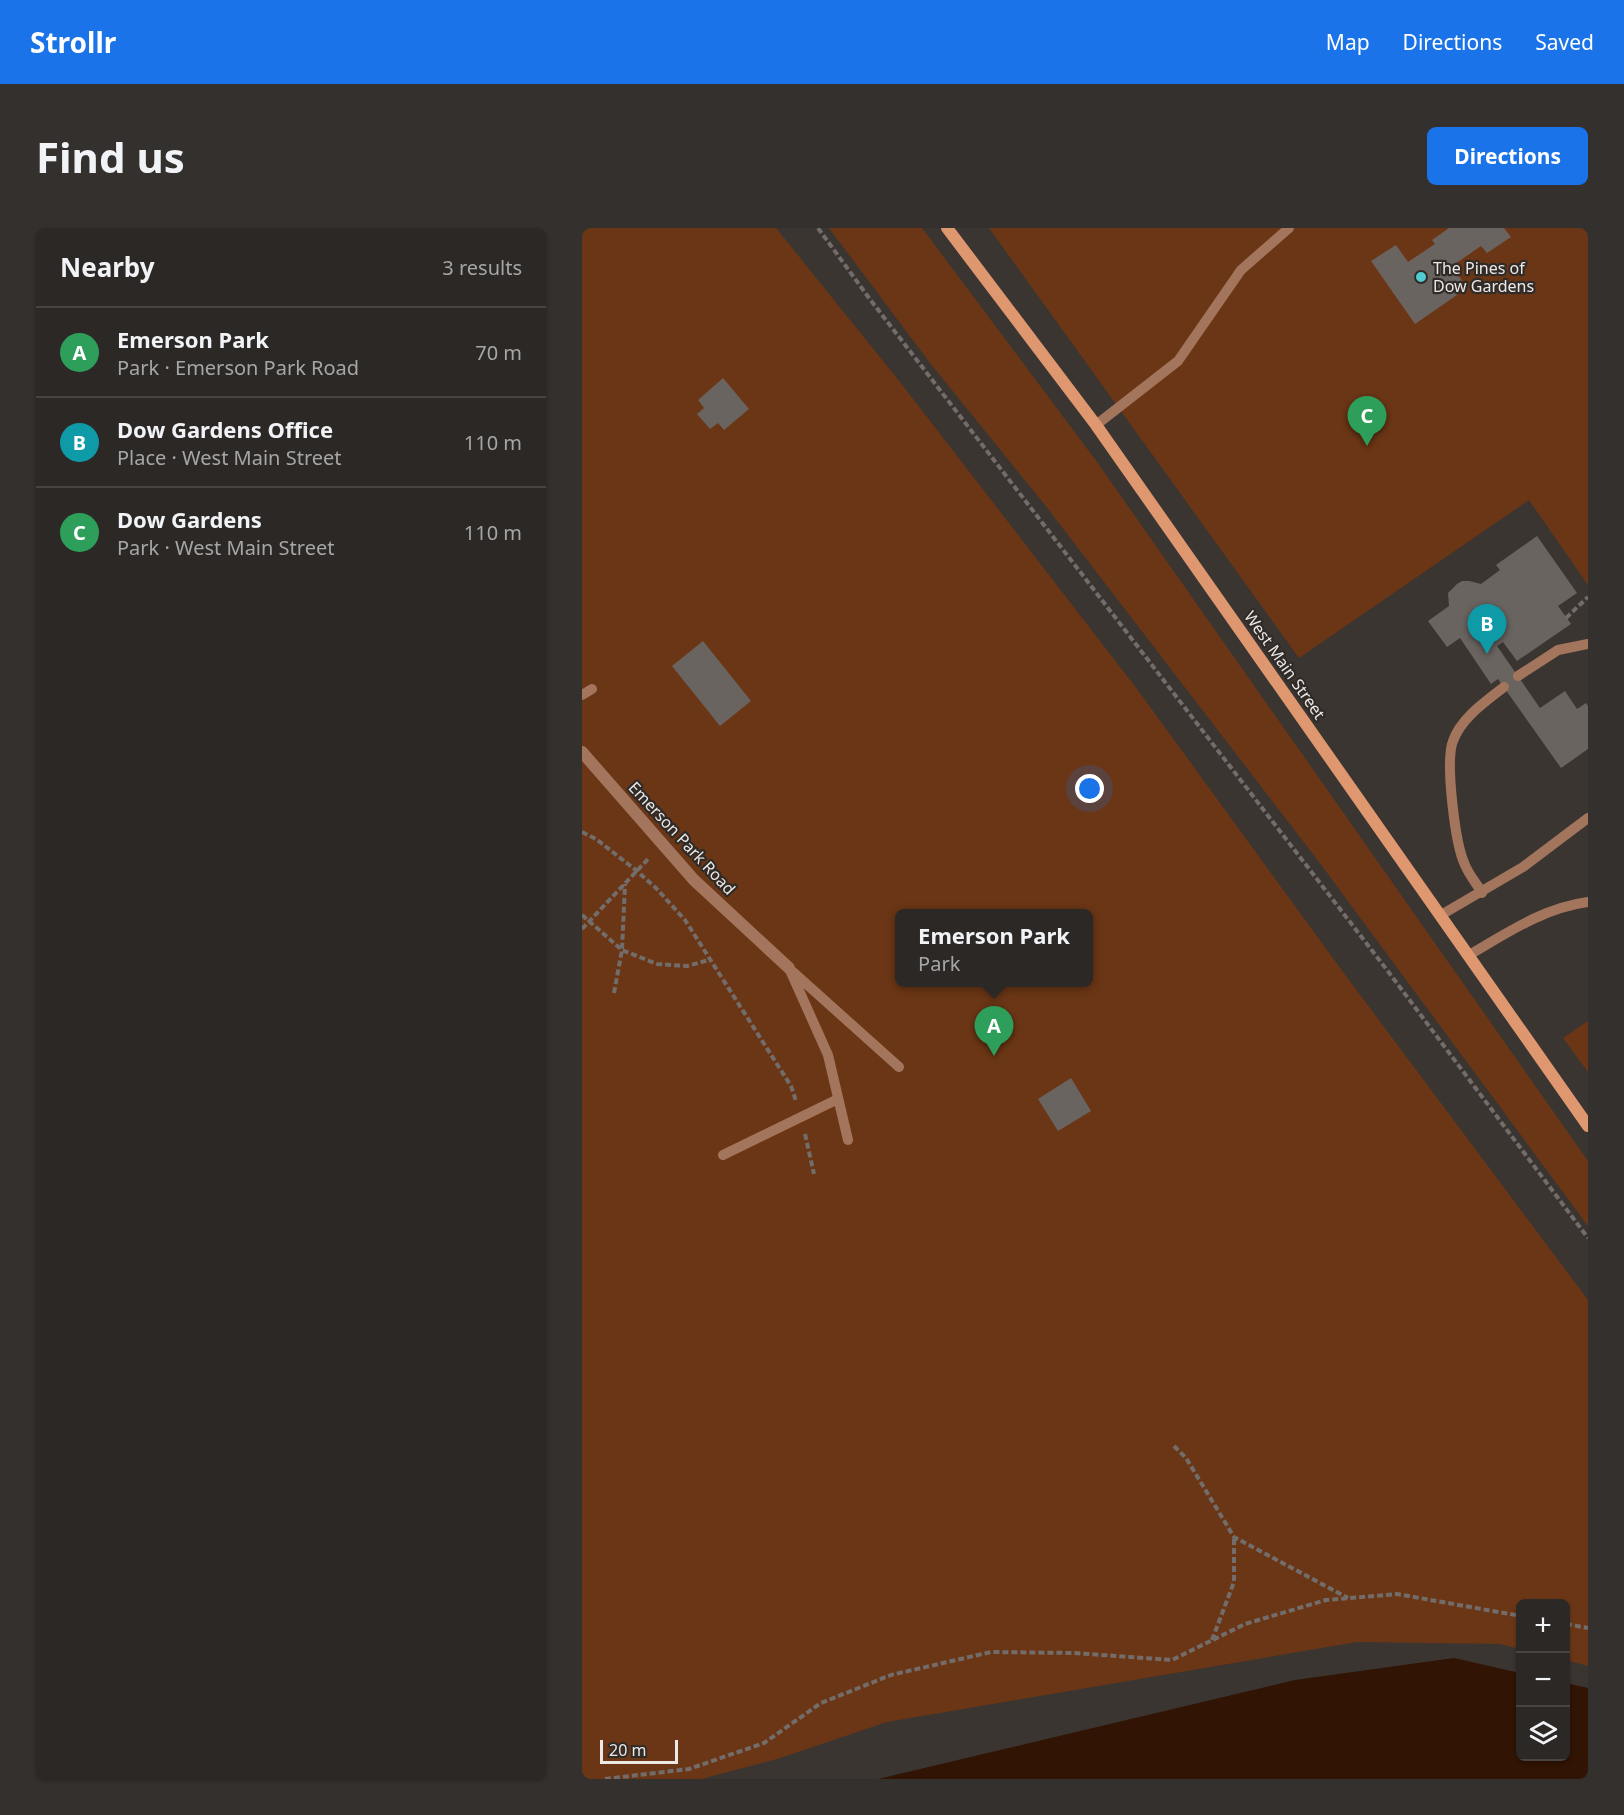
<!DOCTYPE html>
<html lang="en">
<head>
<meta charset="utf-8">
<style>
  body { margin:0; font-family:"Noto Sans",sans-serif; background:#34302e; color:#f1f3f6 }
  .controls { position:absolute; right:18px; bottom:18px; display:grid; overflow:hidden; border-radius:9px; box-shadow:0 2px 4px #0004 }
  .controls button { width:54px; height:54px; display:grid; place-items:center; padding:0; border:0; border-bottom:2px solid #484443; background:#2c2826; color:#f1f3f6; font:30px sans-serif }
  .scale { position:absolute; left:18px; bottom:15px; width:78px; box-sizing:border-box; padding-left:6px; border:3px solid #ebe8e6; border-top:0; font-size:16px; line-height:21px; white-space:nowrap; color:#ebe8e6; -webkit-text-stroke:4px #312b28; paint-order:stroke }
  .you { position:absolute; left:508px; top:561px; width:21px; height:21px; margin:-15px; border:4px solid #fff; border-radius:50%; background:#1a73e8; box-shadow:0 0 0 9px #1a73e833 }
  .badge { display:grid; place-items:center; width:39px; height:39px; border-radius:50%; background:#1a73e8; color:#fff; font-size:20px; font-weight:700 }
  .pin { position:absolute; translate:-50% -50px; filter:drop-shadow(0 2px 3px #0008) }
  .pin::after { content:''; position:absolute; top:32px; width:21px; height:18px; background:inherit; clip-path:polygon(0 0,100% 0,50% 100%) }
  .popup { position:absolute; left:313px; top:681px; width:198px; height:78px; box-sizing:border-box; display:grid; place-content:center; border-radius:9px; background:#2c2826; filter:drop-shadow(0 2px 4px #0005); font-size:20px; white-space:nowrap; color:#a6a6a7 }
  .popup b { font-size:22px; color:#f1f3f6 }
  .popup::after { content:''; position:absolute; left:50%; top:100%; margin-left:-12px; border:12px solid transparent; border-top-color:#2c2826 }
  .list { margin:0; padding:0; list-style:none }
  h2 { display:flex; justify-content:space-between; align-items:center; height:78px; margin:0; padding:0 24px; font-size:26px }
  h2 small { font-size:20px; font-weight:400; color:#a6a6a7 }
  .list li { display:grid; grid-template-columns:39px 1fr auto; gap:18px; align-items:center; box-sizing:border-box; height:90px; padding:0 24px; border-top:2px solid #484443 }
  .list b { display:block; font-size:22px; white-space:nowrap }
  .list p { margin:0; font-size:20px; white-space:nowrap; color:#a6a6a7 }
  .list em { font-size:20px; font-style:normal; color:#a6a6a7 }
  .icon { flex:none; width:33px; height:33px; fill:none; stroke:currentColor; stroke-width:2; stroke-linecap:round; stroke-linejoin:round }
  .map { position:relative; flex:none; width:1006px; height:1551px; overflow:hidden; border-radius:9px }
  header { display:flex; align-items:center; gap:36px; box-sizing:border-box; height:84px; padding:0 30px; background:#1a73e8; color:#fff }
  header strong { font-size:28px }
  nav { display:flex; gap:33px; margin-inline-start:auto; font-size:21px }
  .intro { display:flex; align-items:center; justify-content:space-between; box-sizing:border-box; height:144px; padding:0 36px }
  h1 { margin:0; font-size:42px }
  .button { padding:15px 27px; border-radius:9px; background:#1a73e8; color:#fff; font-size:21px; font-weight:700 }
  main { display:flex; gap:36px; padding:0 36px }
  aside { flex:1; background:#2c2826; border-radius:9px; box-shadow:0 2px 4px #0004 }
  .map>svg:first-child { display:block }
  .green { fill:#6b3615; fill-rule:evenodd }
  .water { fill:#311403 }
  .building { fill:#6a6461 }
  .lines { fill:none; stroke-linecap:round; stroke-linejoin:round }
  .path { stroke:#726d6a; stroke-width:4; stroke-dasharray:6 3; stroke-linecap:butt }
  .lane { stroke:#a3755c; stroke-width:10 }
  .street { stroke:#a3755c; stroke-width:12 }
  .secondary { stroke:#df976f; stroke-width:12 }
  .poi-dot { fill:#51ccd2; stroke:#312b28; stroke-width:2 }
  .labels { text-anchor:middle; stroke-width:4.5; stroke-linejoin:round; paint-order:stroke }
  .poi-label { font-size:16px; fill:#ebe8e6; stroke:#312b28; text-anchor:start }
  .street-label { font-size:16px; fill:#ebe8e6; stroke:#312b28 }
</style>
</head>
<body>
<header>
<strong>Strollr</strong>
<nav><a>Map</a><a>Directions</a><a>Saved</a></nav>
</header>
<div class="intro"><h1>Find us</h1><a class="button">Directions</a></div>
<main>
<aside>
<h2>Nearby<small>3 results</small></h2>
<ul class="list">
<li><span class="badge" style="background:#2e9e5b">A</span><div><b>Emerson Park</b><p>Park · Emerson Park Road</p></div><em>70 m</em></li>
<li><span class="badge" style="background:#0f9aa8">B</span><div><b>Dow Gardens Office</b><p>Place · West Main Street</p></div><em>110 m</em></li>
<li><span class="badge" style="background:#2e9e5b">C</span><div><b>Dow Gardens</b><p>Park · West Main Street</p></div><em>110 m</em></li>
</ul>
</aside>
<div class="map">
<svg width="1006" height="1551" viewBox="0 0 1006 1551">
  <rect width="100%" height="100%" fill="#3b3532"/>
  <path class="green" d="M0,0H194L318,154L555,461L761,744L1006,1072V1438L984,1432V1376H939L938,1421L918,1416L775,1414L305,1494L195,1531L119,1551H0ZM318,686H506V754H318Z
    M247,0H340L515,234L1006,933V998L737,634L463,277L348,135Z
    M407,0H1006V357L947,272L717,430Z
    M1006,793V844L981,810Z"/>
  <path class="water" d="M872,1430L938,1445L939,1528H984V1455L1006,1460V1551H296L713,1452Z"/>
  <path class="building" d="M867,0H922L929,9L905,25L899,18L870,38L885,60L833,96L789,33L814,17L826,34L853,16L850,12Z
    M141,150L167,181L142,202L136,195L128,201L115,186L122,180L116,172Z
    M955,308L995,365L976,378L989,396L935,433L921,414L915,418L958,480L983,463L995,481L1004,475L1006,478V521L979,540L916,451L909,456L878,410L865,419L846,393L867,378L866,365L875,356L880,353H887L899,356L918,342L914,337Z
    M121,413L169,473L138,498L90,438Z
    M489,850L509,883L476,903L456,871Z"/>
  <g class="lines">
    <path class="path" d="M236,0L287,70L805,742L1006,1010
      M984,390L1006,369
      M0,604L14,611L55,643L74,660L103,692L209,858L214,873
      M0,687L40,722L75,736L105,738L127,732
      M0,701L67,630
      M32,765L40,722L43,656
      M223,906L232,946
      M592,1218L604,1230L652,1309L766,1370
      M984,1396L1006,1400
      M630,1412L652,1354V1309
      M23,1551L107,1541L182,1515L239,1475L309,1447L409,1424L492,1425L590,1432L663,1396L744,1372L815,1366L939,1388"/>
    <path class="lane" d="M514,197L596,133L659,42L707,0
      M936,448L976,422L1006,416
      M0,467L10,461
      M900,665C895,656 887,647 883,637C873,616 863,533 871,513C879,490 904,473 922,459
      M859,687L941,639L1006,590
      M887,727C925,705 961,680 1006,674
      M207,740L246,827L266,912
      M211,744L317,839
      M141,927L256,871"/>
    <path class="street" d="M0,524L112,652L207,740"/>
    <path class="secondary" d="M365,0L514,197L1006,898"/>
  </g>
  <circle class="poi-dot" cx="839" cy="49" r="6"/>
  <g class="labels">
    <g class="poi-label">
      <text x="851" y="46">The Pines of<tspan x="851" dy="18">Dow Gardens</tspan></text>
    </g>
    <g class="street-label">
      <text transform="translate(703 437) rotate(55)" y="6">West Main Street</text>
      <text transform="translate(100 610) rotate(47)" y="6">Emerson Park Road</text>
    </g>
  </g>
</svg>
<div class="controls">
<button>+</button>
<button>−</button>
<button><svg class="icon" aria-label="layers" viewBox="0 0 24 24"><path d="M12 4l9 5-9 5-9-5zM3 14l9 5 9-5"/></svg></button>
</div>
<div class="scale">20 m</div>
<div class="you"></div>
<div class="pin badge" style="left:412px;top:828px;background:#2e9e5b">A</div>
<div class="popup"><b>Emerson Park</b>Park</div>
<div class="pin badge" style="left:905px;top:426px;background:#0f9aa8">B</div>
<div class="pin badge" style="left:785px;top:218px;background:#2e9e5b">C</div>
</div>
</main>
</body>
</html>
